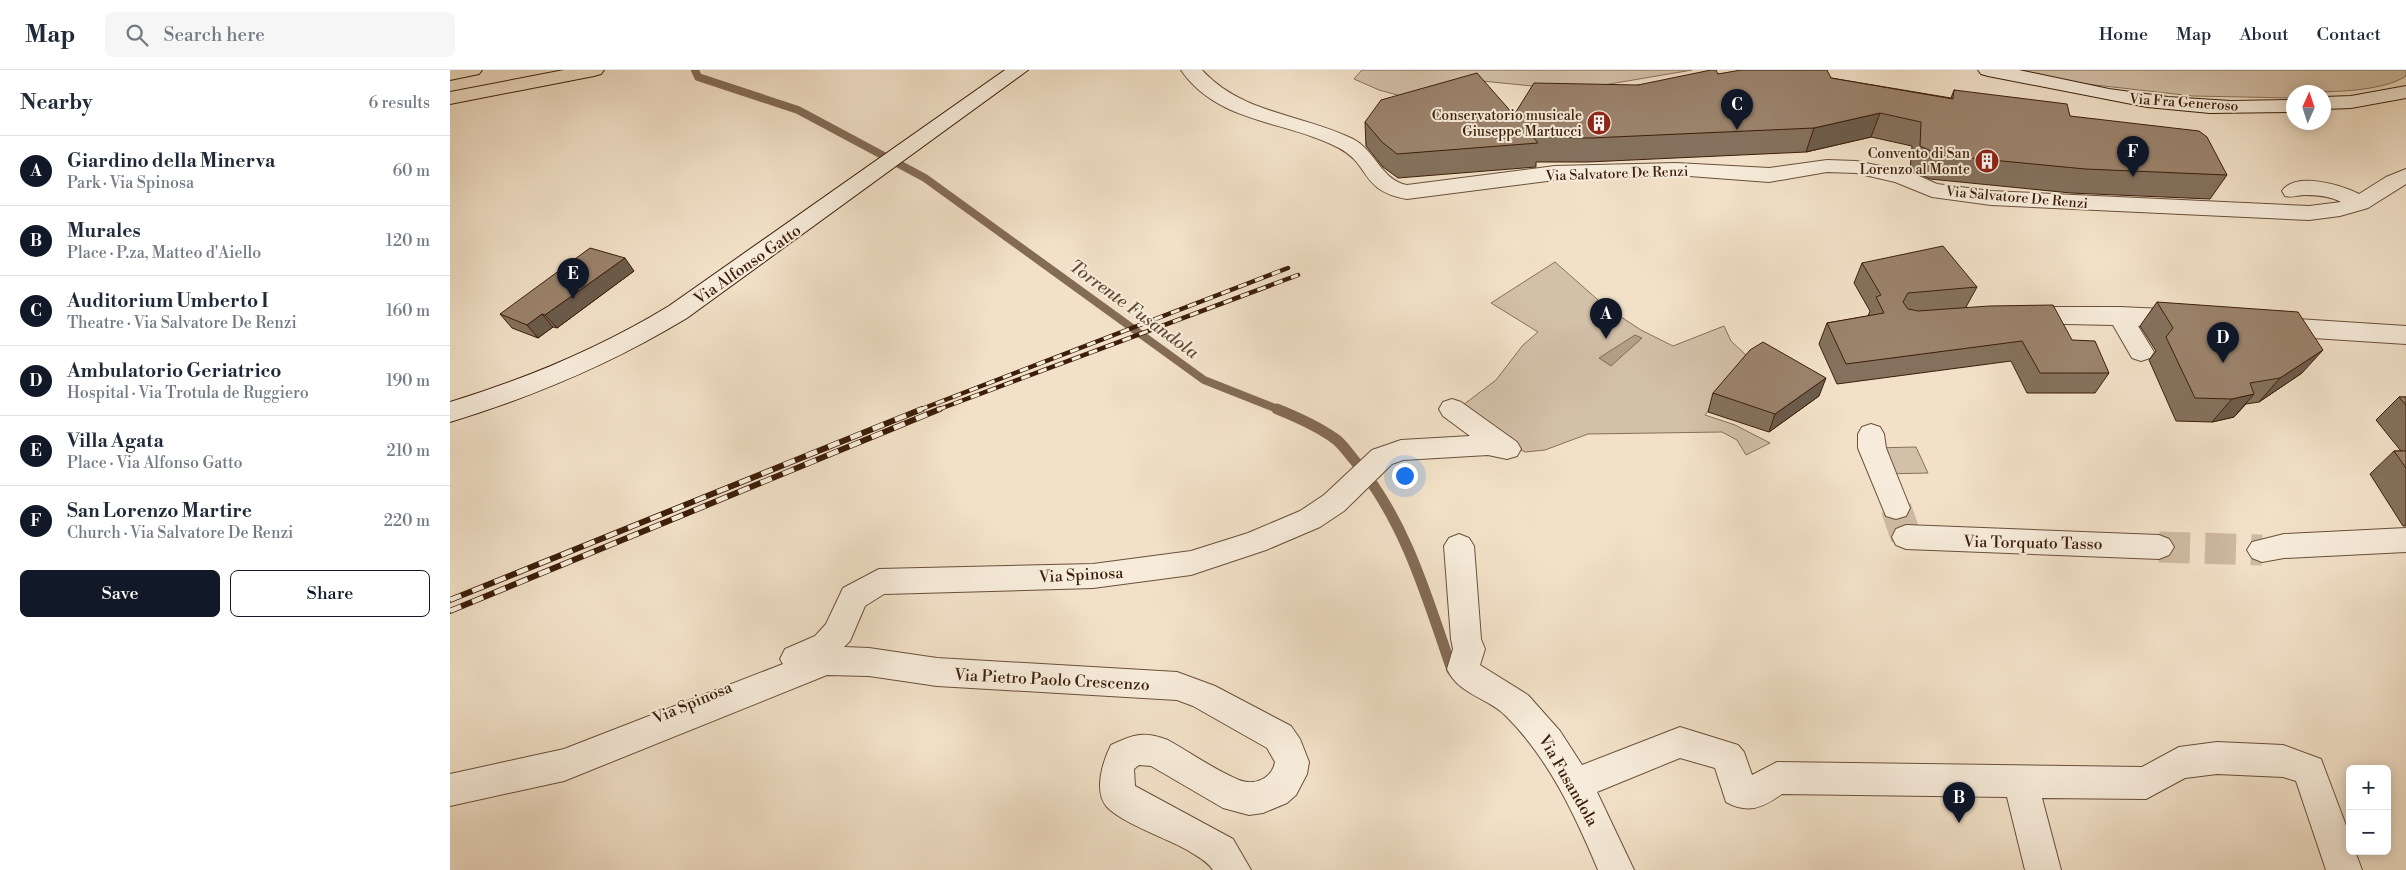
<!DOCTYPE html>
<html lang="en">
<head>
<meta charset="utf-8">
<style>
  body { margin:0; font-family:"Libre Bodoni",serif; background:#f6f6f7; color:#1f2937 }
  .controls { position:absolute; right:15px; bottom:15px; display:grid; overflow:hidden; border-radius:8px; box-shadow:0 2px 12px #0003 }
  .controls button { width:45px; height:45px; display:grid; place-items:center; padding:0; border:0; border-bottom:1px solid #e0e1e3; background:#fff; color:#1f2937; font:25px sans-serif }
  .compass { position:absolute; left:1836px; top:15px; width:45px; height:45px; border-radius:50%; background:#fff; box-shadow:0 2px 12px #0003; rotate:3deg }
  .you { position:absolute; left:954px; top:405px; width:18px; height:18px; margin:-12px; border:4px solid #fff; border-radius:50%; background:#1a73e8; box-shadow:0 0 0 8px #1a73e833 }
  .badge { display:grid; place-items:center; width:32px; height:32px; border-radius:50%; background:#111827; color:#fff; font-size:16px; font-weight:700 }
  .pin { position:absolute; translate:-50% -41px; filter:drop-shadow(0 1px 2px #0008) }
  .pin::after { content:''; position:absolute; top:26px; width:18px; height:15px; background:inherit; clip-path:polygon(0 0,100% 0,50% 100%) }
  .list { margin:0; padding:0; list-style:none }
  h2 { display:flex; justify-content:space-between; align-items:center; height:65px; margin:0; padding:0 20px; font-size:21px }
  h2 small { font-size:16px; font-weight:400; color:#747a83 }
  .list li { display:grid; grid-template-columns:32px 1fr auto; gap:15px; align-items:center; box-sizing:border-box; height:70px; padding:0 20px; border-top:1px solid #e0e1e3 }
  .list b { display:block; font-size:19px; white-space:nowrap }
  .list p { margin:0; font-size:16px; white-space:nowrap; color:#747a83 }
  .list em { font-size:16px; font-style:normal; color:#747a83 }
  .actions { display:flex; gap:10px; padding:15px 20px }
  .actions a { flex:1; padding:11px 0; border:1px solid #111827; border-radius:8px; text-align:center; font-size:18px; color:#111827 }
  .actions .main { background:#111827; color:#fff }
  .icon { flex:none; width:28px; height:28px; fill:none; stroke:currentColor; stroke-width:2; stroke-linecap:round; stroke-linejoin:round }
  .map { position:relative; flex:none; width:1956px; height:800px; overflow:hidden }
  header { display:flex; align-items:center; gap:30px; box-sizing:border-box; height:70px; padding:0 25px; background:#fff; border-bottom:1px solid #e0e1e3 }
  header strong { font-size:24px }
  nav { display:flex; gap:28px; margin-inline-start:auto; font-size:18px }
  .search { width:350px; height:45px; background:#f6f6f7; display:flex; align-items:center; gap:12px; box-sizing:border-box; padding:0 18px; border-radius:8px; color:#747a83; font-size:19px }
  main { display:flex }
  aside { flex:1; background:#fff }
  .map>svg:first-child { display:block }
  .green { fill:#d3c0a8; stroke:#886f58 }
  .water { fill:#b49f87; stroke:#846b55 }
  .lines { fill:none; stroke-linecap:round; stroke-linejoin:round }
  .stream-far1 { stroke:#846b55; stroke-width:8 }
  .stream { stroke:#846b55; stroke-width:11 }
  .minor-tunnel { stroke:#cebaa2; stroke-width:31; stroke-dasharray:31 15; stroke-linecap:butt }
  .minor-casing { stroke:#6a4f39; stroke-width:2 }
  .secondary-casing { stroke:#3c1e09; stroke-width:2 }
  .motorway-casing { stroke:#3c1e09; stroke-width:2 }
  .minor { fill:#f7ecdb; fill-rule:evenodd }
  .secondary { fill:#f7ecdb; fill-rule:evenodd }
  .motorway { fill:#f2e1c8; fill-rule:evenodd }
  .rail-far1-casing { stroke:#3c1e09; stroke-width:4.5 }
  .rail-casing { stroke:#3c1e09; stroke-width:6 }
  .rail-far1 { stroke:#f7ecdb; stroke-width:3; stroke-dasharray:9; stroke-linecap:butt }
  .rail { stroke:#f7ecdb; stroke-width:4.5; stroke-dasharray:12; stroke-linecap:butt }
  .wall { fill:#85715d; stroke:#3c1e09 }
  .shaded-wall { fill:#6c5c4c; stroke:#3c1e09 }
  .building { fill:#9b836c; stroke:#3c1e09 }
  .labels { text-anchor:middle; stroke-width:4; stroke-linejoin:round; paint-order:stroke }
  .far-street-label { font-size:14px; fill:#3c1e09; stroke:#f7ecdb }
  .far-poi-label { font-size:14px; fill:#3c1e09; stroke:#f7ecdb; text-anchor:end }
  .street-label { font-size:16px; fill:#3c1e09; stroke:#f7ecdb }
  .water-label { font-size:18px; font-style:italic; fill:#664b35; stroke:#f7ecdb }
</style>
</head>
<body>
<header>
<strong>Map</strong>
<div class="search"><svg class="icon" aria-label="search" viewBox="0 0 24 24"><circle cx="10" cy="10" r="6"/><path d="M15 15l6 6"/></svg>Search here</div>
<nav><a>Home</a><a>Map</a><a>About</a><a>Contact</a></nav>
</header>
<main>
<aside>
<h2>Nearby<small>6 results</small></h2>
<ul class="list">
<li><span class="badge">A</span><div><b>Giardino della Minerva</b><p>Park · Via Spinosa</p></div><em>60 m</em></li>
<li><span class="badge">B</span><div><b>Murales</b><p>Place · P.za, Matteo d'Aiello</p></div><em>120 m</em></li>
<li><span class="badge">C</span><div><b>Auditorium Umberto I</b><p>Theatre · Via Salvatore De Renzi</p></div><em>160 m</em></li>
<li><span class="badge">D</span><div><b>Ambulatorio Geriatrico</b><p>Hospital · Via Trotula de Ruggiero</p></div><em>190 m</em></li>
<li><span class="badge">E</span><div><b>Villa Agata</b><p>Place · Via Alfonso Gatto</p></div><em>210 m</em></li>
<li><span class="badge">F</span><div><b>San Lorenzo Martire</b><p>Church · Via Salvatore De Renzi</p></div><em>220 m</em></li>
</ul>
<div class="actions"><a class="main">Save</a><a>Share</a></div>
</aside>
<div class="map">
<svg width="1956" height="800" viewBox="0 0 1956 800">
  <rect width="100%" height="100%" fill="#f2e1c8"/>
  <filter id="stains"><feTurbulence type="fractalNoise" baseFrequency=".004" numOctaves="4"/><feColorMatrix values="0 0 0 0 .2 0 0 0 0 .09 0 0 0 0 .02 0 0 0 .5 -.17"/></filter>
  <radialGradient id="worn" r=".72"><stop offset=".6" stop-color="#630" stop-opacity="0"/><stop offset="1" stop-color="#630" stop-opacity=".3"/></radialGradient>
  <path class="green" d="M912,0H1242L1142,17H1092L1032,11L969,31L929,20L904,9Z
    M1559,0H1956V6C1930,23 1874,22 1844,22L1843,28L1743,26L1636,14Z
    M1105,192L1156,237L1191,260L1223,276L1274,256L1281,271L1296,285L1294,299L1255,345L1285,355L1320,373L1296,385L1287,370L1272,362L1138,364L1095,380L1075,382L1063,376L1013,335L1046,310L1073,275L1088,262L1041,233Z
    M1466,377L1478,403L1432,404L1422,378Z"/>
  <path class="water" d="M1185,265L1192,268L1161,296L1149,288Z"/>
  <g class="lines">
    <path class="stream-far1" d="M245,0L248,7L348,40L475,108L754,310L830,340"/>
    <path class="stream" d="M827,339C847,347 867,356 884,368C892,373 898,383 905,391C955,450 977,527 1002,600"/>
    <path class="minor-tunnel" d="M1446,438L1456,467
      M1709,477L1812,480"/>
    <defs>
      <path id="minor" d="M731,0H752C792,44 852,44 903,69C925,80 932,111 957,115L1105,96L1226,93L1319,98L1377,90L1406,91L1460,102L1487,114L1541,121L1859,136L1891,132C1880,126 1868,125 1855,125C1848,125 1843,128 1835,126L1832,121C1845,101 1892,115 1909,124L1936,107L1956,99V114L1918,138L1890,146L1859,150L1541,135L1482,127L1445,112L1406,103L1377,102L1319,112L1226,105L1105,110L957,129C910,121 921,95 889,78C836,50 768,54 731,0Z
        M1571,237H1670L1735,240L1744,242L1747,248L1744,254L1735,256H1688L1704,282L1700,288L1691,291L1682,288L1663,255L1571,253L1562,251L1559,245L1562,239Z
        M1821,245L1833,248L1956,256V274L1833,266L1812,260L1809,254L1812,248Z
        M1002,329L1011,332L1067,372L1071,379L1067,386L1057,389L1038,385L953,390L942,394L894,441L870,457L816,480L741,505L643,518L434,524L415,536L400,571L394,577L419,578L487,588L727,602L765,616L841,656L850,669L859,692L857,704L846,725L837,733L813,743L799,745L773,738L701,696L689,695L684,699L685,716L783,769L801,800H763C757,791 748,787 739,781C718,769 672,753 657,737C643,721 653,691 661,675C684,664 694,661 718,670C741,683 765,700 789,710C804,716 822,709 825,692L817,678L743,636L727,630L487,616L419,606L377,605L114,711L0,736V704L114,679L333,594L330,589L335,579L365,566L376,554L393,518L429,499L643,494L741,481L798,463L850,441L874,425L922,380L951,370L1020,366L993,346L989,339L993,332Z
        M1421,354L1430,357L1434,364L1436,378L1460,438L1456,446L1446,449L1436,446L1408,378V364L1412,357Z
        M1456,455L1709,465L1719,469L1724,477L1719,485L1709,489L1456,479L1446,475L1442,467L1446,459Z
        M1956,458V482L1834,488L1812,492L1802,488L1797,480L1802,472L1834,464Z
        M1009,464L1019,468L1024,476L1031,569L1035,579L1030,595L1078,625L1110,661L1132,695L1230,657L1288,675L1294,682L1302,705L1327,692L1692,697L1729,677L1767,672L1833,675L1871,689L1900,766V781H1905L1912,800H1876L1846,711L1833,707L1767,704L1735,708L1696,729L1592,728L1611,800H1575L1557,727L1332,724C1312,738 1298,744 1276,732L1265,698L1230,688L1147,722L1184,800H1148C1125,745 1099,689 1056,646C1037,627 1009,625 997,599L1003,579L1001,569L994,476L999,468Z"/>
      <path id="secondary" d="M555,0H578L237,248C161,294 85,326 0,352V332C78,308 150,278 219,236Z
        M1528,0H1569L1659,19L1718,27L1781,31L1844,30V42L1760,43L1697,37L1538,6L1531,4Z
        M1956,16V28L1901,38L1874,39V27L1901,26Z"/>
      <path id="motorway" d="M0,0H32L29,4L0,10Z
        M114,0H154L151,4L144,6L0,34V22Z"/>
    </defs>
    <use href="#minor" class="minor-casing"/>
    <use href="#secondary" class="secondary-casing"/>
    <use href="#motorway" class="motorway-casing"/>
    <use href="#minor" class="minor"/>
    <use href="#secondary" class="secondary"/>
    <use href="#motorway" class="motorway"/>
    <defs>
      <path id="rail-far1" d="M469,340L838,198
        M487,340L848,205"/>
      <path id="rail" d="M0,530L472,339
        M0,541L490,339"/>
    </defs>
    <use href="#rail-far1" class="rail-far1-casing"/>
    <use href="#rail" class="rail-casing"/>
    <use href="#rail-far1" class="rail-far1"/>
    <use href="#rail" class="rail"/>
  </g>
  <path class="wall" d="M1268,4L1381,8L1501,28L1504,20L1620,46L1777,105L1760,129L1621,123L1480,109L1460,100L1462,76L1421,67L1356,82L1138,92H1086V97L948,108L933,97L916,76L915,52L1064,45L1188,15Z
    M1412,193L1527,217L1516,237L1622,270L1659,303L1645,323H1577L1561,291L1387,314L1369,274L1377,253L1418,246L1420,241L1404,213Z
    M184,201L107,258L103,257L88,268L62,258L50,244Z
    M1707,232L1852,303L1809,332L1796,334L1784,347L1762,352L1726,351L1699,290L1706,281L1690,256Z
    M1263,323L1369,326L1319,362L1258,342Z
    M1949,327H1956V456H1953L1920,404L1944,381H1951L1926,350Z"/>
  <path class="shaded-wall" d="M1430,43L1421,67L1356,82L1364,58Z
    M175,188L184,201L107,258L95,245Z
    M92,244L103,257L88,268L77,255Z
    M1873,280L1852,303L1809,332L1830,308Z
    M1376,308L1369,326L1319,362L1325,344Z
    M1804,324L1784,347L1762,352L1782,329Z"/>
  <path class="building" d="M1261,0H1266L1268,4L1291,0H1377L1381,8L1503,29L1504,20L1617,34L1620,46L1749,61L1757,67L1777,105L1635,99L1490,85L1470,76L1471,52L1430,43L1364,58L1141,68L1083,67L1088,73L947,84L932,72L915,52L931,30L1027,3L1064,45L1084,13L1188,15Z
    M1493,176L1527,217L1458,223L1453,232L1458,239L1468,241L1539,236L1603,235L1622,270L1645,271L1659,303H1590L1572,271L1396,294L1377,253L1434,243L1426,227L1431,225L1412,193Z
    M140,178L175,188L95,245L92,244L77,255L50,244Z
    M1707,232L1848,242L1873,280L1830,308L1800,313L1804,324L1782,329L1745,328L1716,267L1723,258Z
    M1313,272L1376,308L1325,344L1263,323L1300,280Z
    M1949,327H1956V335Z
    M1944,381H1956V398Z"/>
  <defs>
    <symbol id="building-disc" viewBox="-11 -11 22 22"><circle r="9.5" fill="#8f2418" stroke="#f7ecdb"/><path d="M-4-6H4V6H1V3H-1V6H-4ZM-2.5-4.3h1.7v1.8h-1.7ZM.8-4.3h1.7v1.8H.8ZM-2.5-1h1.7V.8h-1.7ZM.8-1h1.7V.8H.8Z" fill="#fff"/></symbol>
  </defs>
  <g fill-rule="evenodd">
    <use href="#building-disc" x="1135" y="39" width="28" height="28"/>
    <use href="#building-disc" x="1523" y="77" width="28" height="28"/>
  </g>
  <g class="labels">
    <g class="far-street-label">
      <text transform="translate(1734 32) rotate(4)" y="5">Via Fra Generoso</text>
      <text transform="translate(1167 103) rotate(-2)" y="5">Via Salvatore De Renzi</text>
      <text transform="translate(1567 127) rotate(5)" y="5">Via Salvatore De Renzi</text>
    </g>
    <g class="far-poi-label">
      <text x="1132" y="50">Conservatorio musicale<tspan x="1132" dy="16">Giuseppe Martucci</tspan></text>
      <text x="1520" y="88">Convento di San<tspan x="1520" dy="16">Lorenzo al Monte</tspan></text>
    </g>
    <g class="street-label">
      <text transform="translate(297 194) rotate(-35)" y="6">Via Alfonso Gatto</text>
      <text transform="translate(1583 472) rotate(1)" y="6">Via Torquato Tasso</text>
      <text transform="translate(631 504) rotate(-3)" y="6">Via Spinosa</text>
      <text transform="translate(602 609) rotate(3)" y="6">Via Pietro Paolo Crescenzo</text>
      <text transform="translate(242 632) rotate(-23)" y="6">Via Spinosa</text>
      <text transform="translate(1119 710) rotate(60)" y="6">Via Fusandola</text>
    </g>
    <g class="water-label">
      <text transform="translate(684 239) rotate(36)" y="6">Torrente Fusandola</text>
    </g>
  </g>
  <rect width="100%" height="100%" filter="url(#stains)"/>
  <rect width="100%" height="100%" fill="url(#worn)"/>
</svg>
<div class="controls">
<button>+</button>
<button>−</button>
</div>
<svg class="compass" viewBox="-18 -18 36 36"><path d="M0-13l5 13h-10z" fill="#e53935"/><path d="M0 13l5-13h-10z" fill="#747a83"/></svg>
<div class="you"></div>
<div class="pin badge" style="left:1156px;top:269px">A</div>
<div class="pin badge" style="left:1509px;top:753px">B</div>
<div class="pin badge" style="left:1287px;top:60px">C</div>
<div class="pin badge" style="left:1773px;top:293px">D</div>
<div class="pin badge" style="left:123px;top:229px">E</div>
<div class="pin badge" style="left:1683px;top:107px">F</div>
</div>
</main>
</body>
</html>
